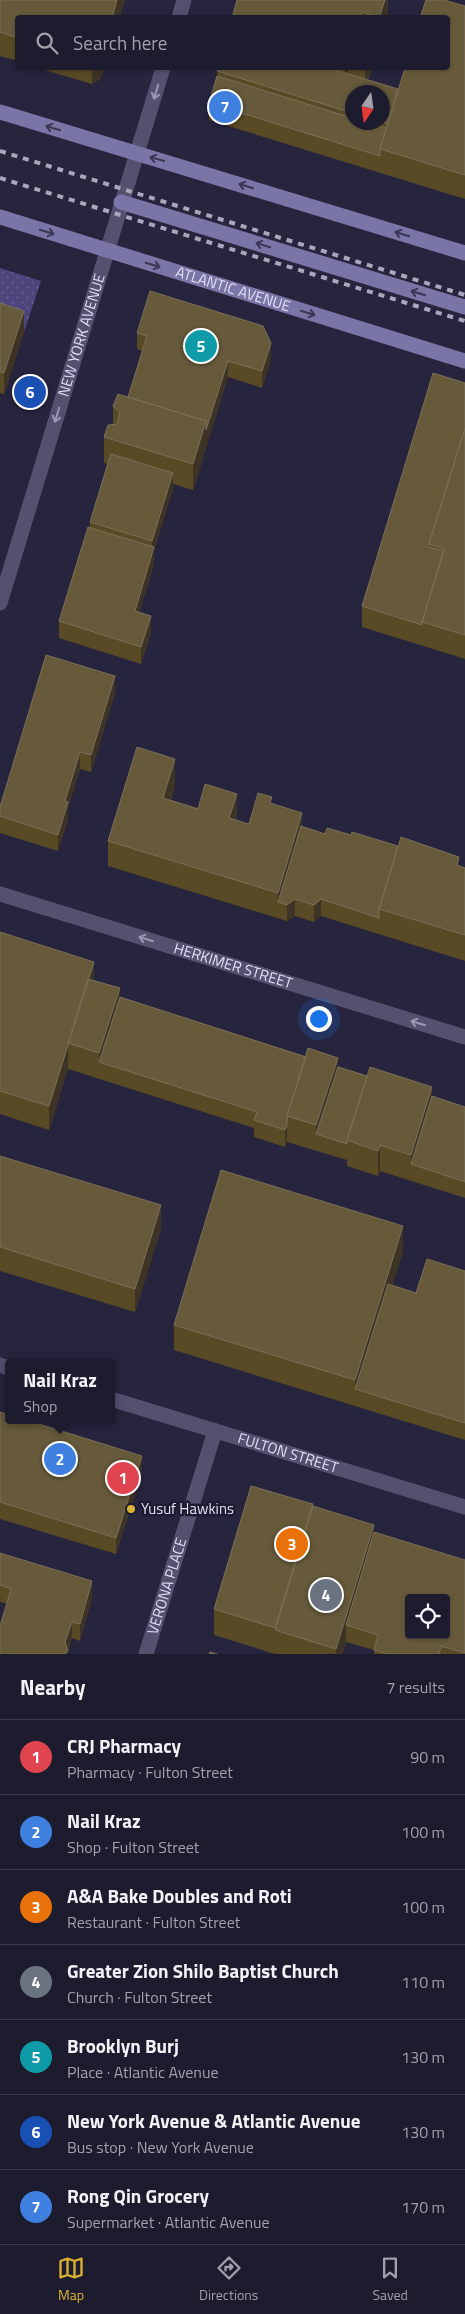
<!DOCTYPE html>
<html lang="en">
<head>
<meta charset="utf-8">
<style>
  body { margin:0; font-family:"Titillium Web",sans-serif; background:#2a283a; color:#f1f3f6 }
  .controls { position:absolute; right:15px; bottom:15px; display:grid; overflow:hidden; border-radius:5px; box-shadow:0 1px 4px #0004 }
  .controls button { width:45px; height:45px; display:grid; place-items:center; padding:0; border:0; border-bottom:1px solid #3b394a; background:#1d1b2e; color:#f1f3f6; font:25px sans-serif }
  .compass { position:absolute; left:345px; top:85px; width:45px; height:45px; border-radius:50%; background:#1d1b2e; box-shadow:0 1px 4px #0004; rotate:193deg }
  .you { position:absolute; left:318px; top:1018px; width:18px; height:18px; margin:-12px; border:4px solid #fff; border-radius:50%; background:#1a73e8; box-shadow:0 0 0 8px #1a73e833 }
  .badge { display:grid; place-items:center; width:32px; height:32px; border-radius:50%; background:#dcb233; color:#fff; font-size:16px; font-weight:700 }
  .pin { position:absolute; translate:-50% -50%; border:2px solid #fff; box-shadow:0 1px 5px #0006 }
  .popup { position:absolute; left:5px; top:1359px; width:110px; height:65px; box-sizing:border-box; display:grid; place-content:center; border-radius:5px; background:#1d1b2e; filter:drop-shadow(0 1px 4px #0005); font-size:16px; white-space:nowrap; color:#a0a1aa }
  .popup b { font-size:19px; color:#f1f3f6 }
  .popup::after { content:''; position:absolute; left:50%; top:100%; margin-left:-10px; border:10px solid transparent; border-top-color:#1d1b2e }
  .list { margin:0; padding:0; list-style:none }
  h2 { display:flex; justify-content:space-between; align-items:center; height:65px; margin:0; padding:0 20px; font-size:21px }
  h2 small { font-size:16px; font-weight:400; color:#a0a1aa }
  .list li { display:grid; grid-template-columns:32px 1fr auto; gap:15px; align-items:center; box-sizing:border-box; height:75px; padding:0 20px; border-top:1px solid #3b394a }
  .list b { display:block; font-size:19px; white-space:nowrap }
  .list p { margin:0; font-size:16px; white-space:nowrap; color:#a0a1aa }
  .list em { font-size:16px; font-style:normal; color:#a0a1aa }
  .icon { flex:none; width:28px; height:28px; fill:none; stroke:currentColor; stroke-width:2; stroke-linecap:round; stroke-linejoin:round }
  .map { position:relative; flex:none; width:465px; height:1654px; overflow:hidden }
  .search { position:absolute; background:#1d1b2e; box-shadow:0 1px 4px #0004; left:15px; right:15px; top:15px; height:55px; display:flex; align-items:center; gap:12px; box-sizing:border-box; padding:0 18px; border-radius:5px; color:#a0a1aa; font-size:19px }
  .sheet { height:590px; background:#1d1b2e }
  nav { display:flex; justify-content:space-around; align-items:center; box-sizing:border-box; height:70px; border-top:1px solid #3b394a; background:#1d1b2e; font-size:14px; color:#a0a1aa }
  nav a { display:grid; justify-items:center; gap:2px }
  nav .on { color:#dcb233 }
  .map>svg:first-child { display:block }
  .park { fill:url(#park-dots) }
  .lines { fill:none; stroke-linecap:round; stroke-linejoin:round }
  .minor { stroke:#53516f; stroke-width:15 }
  .secondary { stroke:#53516f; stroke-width:15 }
  .primary { stroke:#7976a7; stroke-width:15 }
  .rail { stroke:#a8a7bb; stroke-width:4; stroke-dasharray:6 6; stroke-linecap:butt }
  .wall { fill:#584a25; fill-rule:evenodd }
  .shaded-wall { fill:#3e3426 }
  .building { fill:#675a3b; stroke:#7a6f58; fill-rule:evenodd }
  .oneway { stroke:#9a98b0 }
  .oneway2 { stroke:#393656 }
  .poi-dot { fill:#dcb233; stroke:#1d1a34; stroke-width:2 }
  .labels { text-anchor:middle; stroke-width:5; stroke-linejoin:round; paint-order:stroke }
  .street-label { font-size:15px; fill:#e0e0f2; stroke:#1d1a34 }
  .poi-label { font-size:15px; fill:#e0e0f2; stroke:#1d1a34; text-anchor:start }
</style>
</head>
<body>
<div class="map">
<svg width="465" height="1654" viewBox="0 0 465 1654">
  <defs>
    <pattern id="park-dots" width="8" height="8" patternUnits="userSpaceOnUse" patternTransform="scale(1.25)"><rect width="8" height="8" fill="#4d467c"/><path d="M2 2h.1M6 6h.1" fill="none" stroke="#66608f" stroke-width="1.8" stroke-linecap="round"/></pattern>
  </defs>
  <rect width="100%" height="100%" fill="#27243e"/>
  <path class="park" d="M0,268L41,281L24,332L0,324Z"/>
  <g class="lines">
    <g class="minor">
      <path d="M179,18L184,0"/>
      <path id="s1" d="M0,603L163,68"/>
      <path id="s2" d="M0,894L465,1037"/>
      <path id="s3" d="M146,1654L215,1431"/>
    </g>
    <g class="secondary">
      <path d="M0,1365L9,1368"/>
      <path id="s4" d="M111,1399L465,1507"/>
    </g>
    <g class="primary">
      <path d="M0,112L465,253"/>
      <path d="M121,202L465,307"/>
      <path id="s5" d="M0,217L465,361"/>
    </g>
    <path class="rail" d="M0,151L465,295
      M0,178L465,321"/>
  </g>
  <path class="wall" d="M0,0H125L119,18H18V61L0,56Z
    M388,0V15L387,18H232Z
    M465,6V199L209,120V103L217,76L218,68H372L368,80L398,89ZM352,92L382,122H352Z
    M38,68H104L100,79L92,84Z
    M0,303L24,332L4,394L0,393Z
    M137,333L271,360L262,388L228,377L193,490L173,484V489L154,550V564L139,613L151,633L141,664L59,638V621L90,527V522L107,464L104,463V437L113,424V406L128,397L142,351L137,349Z
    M465,383V659L362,627V606Z
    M115,693L91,772L80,769L68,808V819L58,851L0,833V807Z
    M175,785L171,800L237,820L236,821L249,824L272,803L302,827L325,834L465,868V961L321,916L314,922L295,916L287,921L108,866V841Z
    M0,932L94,980L120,997L465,1107V1198L380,1171L378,1176L347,1166V1160L287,1142L285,1147L254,1137V1128L68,1069L49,1130L0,1114Z
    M0,1156L161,1229L135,1312L0,1271Z
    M403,1252L392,1285L416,1293L465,1271V1440L174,1350V1325Z
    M0,1412L142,1472L116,1554L0,1519Z
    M313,1506L374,1533L465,1560V1654H374V1650L346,1642L342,1654H275L214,1635V1609Z
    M0,1553L92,1598L80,1641L72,1638L68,1650V1654L7,1604L0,1602Z"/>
  <path class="shaded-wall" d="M117,0H125L119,18H112Z
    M385,0H388V15L387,18H379Z
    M92,68H104L100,79L92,84Z
    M345,68H348V84L345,94Z
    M365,68H372L365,89Z
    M24,311V332L4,394V373Z
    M271,343V360L262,388V371Z
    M228,361V377L193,490V464L206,421Z
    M173,473V489L154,550V564L135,628V611L152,555V541Z
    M151,616V633L141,664V647Z
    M115,676V693L91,772V755Z
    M80,752V769L68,808V819L58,851V835L65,801Z
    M175,759V785L163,824V798Z
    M237,794V820L229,844V818Z
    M302,813V838L278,902V893Z
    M295,899V916L287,921V905Z
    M321,899V916L314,922V905Z
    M94,962V986L68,1044Z
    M120,988V1014L99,1062V1053Z
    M68,1045V1069L49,1130V1106Z
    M338,1058V1083L316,1134V1125Z
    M432,1087V1113L411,1164V1155Z
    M287,1125V1142L285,1147V1130Z
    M380,1145V1171L378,1176V1151Z
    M161,1205V1229L135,1312V1289Z
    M403,1226V1252L360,1391L355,1389V1406V1380Z
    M142,1456V1472L116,1554V1538Z
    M374,1525V1549L346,1625V1642L342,1654H336V1649Z
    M92,1581V1598L80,1641V1624Z
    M72,1622V1638L67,1652L68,1651V1654H65V1642Z"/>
  <path class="building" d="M0,0H117L112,18H18V38L0,32Z
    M237,0H385L379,18L362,12L360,18H232Z
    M426,0H444L465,6V175L380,149L405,68H448V18H420Z
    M218,68H329L398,89L388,124L382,122V92H352V113L217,71Z
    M217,76L352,118V122H368L386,128L380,149V156L209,103Z
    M150,291L263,326L271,343L262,371L228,361L206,430V421L128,397L147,336L137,333Z
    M0,303L24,311L4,373L0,372Z
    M433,373L465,383V428L429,544V547L444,551L422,622V625L362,606Z
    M118,394L206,421L193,464L104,437L108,425L117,424L120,412L113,406Z
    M465,428V635L422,622L444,549L429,544Z
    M111,454L173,473L152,541L90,522Z
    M88,527L154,547L135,611L151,616L141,647L59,621Z
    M46,655L115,676L91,755L80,752L65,801L68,802L58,835L0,816V807Z
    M137,747L175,759L163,798L198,809L205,784L237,794L229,818L249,824L258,793L272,797L270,803L302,813L278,893L108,841Z
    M301,826L325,834L327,828L351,835L352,832L398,846L379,909V918L321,899L314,905L295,899L287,905L278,902Z
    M401,837L459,857L457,865L465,868V935L379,909Z
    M0,932L94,962L49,1106L0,1091Z
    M88,979L120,988L99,1053L68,1043Z
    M120,997L306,1057L287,1116V1125L285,1130L254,1120L257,1112L99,1062Z
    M308,1048L338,1058L316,1125L287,1116Z
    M338,1067L367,1076L347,1140V1144L316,1134Z
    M370,1067L432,1087L411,1155L380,1145L378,1151L347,1140Z
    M432,1096L465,1107V1182L411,1164Z
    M0,1156L161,1205L135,1289L0,1247Z
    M221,1170L403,1226L355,1380L174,1325Z
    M427,1259L465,1271V1423L355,1389L388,1284L416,1293Z
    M0,1412L9,1415V1420H26L142,1456L116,1538L0,1502Z
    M251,1486L313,1504L275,1628L214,1609Z
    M313,1506L374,1525L336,1649L275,1630Z
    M374,1532L465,1560V1653L441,1646L439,1654H387L374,1650L378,1635L346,1625ZM409,1598H446V1635H409Z
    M0,1553L92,1581L80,1624L72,1622L65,1642L68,1651L65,1654H0V1626L11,1589L0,1585Z
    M210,1652L217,1654H209Z"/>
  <defs><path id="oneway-shaft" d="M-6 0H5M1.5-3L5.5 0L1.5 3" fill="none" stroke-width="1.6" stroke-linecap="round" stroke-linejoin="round" transform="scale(1.25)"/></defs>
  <g class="oneway">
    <use href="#oneway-shaft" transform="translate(156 92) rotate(107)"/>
    <use href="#oneway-shaft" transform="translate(57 415) rotate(107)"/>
    <use href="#oneway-shaft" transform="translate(146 939) rotate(-163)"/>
    <use href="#oneway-shaft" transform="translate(418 1023) rotate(-163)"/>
  </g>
  <g class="oneway2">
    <use href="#oneway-shaft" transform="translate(53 128) rotate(-163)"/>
    <use href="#oneway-shaft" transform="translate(157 159) rotate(-165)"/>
    <use href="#oneway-shaft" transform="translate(246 186) rotate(-163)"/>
    <use href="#oneway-shaft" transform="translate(47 232) rotate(17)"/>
    <use href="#oneway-shaft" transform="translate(402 234) rotate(-163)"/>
    <use href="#oneway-shaft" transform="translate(263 245) rotate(-163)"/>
    <use href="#oneway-shaft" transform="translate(153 265) rotate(17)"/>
    <use href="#oneway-shaft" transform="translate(418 293) rotate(-163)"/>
    <use href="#oneway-shaft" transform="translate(308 313) rotate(17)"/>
  </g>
  <circle class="poi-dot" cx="131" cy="1509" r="5"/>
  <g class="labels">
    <g class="street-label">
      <text dy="5" stroke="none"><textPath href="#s5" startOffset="244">ATLANTIC AVENUE</textPath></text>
      <text dy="5" stroke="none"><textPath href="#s1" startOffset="280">NEW YORK AVENUE</textPath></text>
      <text dy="5" stroke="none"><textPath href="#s2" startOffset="244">HERKIMER STREET</textPath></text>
      <text dy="5" stroke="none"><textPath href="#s4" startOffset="185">FULTON STREET</textPath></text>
      <text dy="5" stroke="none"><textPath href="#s3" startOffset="71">VERONA PLACE</textPath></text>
    </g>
    <g class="poi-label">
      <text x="141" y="1514">Yusuf Hawkins</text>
    </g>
  </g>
</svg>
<div class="controls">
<button><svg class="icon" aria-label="locate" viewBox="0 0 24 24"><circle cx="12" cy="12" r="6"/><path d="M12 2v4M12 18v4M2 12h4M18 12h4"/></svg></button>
</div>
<svg class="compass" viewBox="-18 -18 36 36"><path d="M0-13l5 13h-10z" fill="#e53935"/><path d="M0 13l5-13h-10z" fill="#a0a1aa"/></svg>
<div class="you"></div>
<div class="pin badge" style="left:123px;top:1478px;background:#e0444e">1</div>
<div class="pin badge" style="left:60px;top:1459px;background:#3f7fe0">2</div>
<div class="popup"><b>Nail Kraz</b>Shop</div>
<div class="pin badge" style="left:292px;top:1544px;background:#e8710a">3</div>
<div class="pin badge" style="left:326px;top:1595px;background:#6b7280">4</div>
<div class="pin badge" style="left:201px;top:346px;background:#0f9aa8">5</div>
<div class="pin badge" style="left:30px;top:392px;background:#1a4fb4">6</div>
<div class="pin badge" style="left:225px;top:107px;background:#3f7fe0">7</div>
<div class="search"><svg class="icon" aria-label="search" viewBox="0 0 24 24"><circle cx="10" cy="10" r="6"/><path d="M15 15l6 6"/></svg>Search here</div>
</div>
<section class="sheet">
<h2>Nearby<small>7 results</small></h2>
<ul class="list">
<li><span class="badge" style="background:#e0444e">1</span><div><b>CRJ Pharmacy</b><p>Pharmacy · Fulton Street</p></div><em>90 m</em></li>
<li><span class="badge" style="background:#3f7fe0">2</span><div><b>Nail Kraz</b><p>Shop · Fulton Street</p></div><em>100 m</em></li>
<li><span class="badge" style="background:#e8710a">3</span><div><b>A&amp;A Bake Doubles and Roti</b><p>Restaurant · Fulton Street</p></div><em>100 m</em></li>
<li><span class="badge" style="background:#6b7280">4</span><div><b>Greater Zion Shilo Baptist Church</b><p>Church · Fulton Street</p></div><em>110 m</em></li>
<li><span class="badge" style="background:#0f9aa8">5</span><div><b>Brooklyn Burj</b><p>Place · Atlantic Avenue</p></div><em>130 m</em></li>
<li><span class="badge" style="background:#1a4fb4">6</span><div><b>New York Avenue &amp; Atlantic Avenue</b><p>Bus stop · New York Avenue</p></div><em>130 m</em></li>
<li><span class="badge" style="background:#3f7fe0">7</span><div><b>Rong Qin Grocery</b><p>Supermarket · Atlantic Avenue</p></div><em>170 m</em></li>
</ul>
</section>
<nav>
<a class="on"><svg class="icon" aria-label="map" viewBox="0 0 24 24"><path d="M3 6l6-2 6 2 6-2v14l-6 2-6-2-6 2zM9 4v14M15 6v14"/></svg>Map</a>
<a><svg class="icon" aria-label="directions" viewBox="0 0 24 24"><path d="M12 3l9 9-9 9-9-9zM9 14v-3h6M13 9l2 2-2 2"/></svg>Directions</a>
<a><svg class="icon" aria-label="saved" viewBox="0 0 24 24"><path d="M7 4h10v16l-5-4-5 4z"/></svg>Saved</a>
</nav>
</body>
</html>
